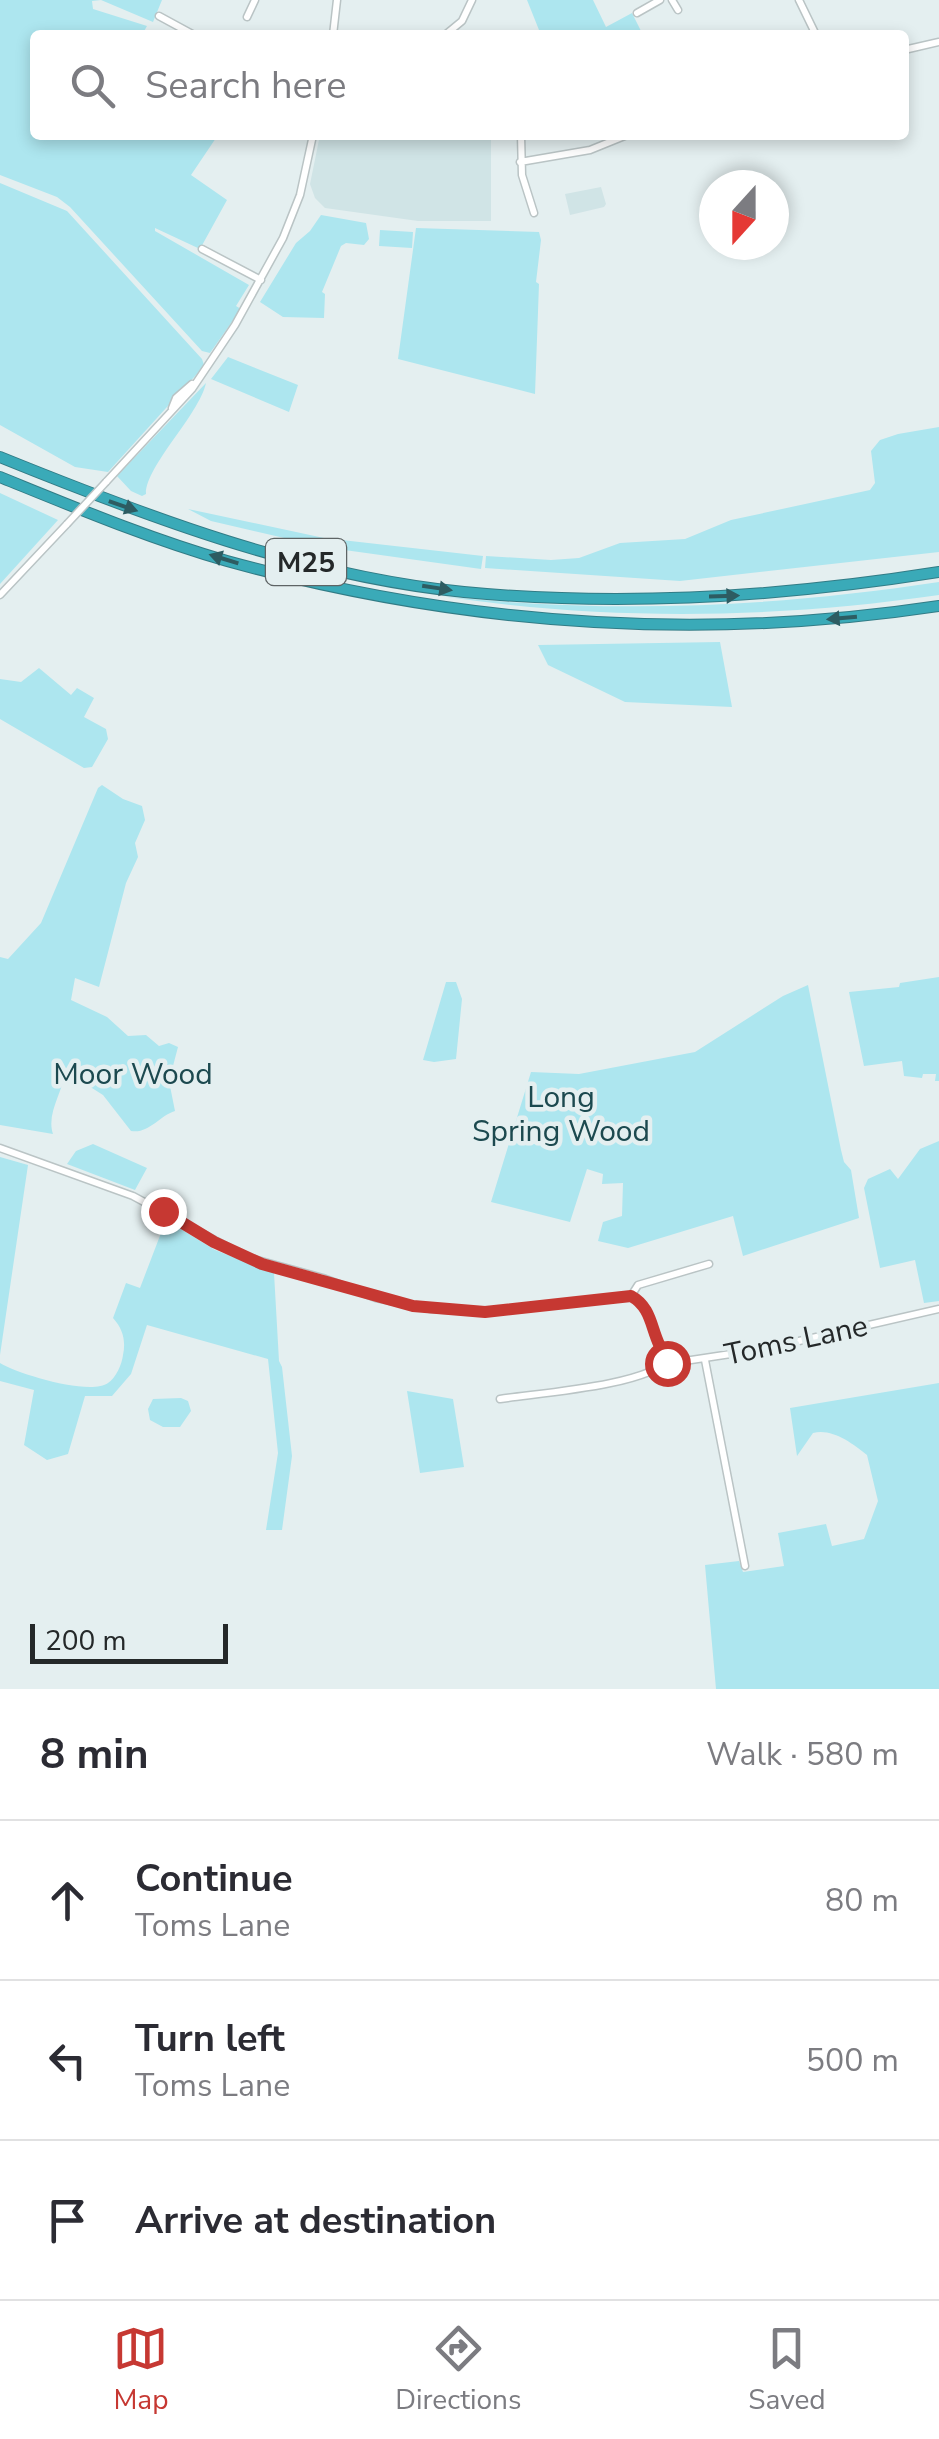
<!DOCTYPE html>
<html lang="en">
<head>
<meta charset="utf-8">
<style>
  body { margin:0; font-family:"Nunito Sans",sans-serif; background:#f2f2f3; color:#2b2b33 }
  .compass { position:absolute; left:699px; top:170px; width:90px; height:90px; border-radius:50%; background:#fff; box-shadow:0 5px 15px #0003; rotate:201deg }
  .scale { position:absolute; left:30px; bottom:25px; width:198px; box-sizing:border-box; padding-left:10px; border:5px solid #242829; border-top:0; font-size:28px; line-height:35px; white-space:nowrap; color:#242829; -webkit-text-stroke:8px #e4eff0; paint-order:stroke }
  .stop { position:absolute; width:30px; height:30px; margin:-22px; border:8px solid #c63832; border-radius:50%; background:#fff }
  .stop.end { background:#c63832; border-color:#fff; box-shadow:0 2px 10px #0008 }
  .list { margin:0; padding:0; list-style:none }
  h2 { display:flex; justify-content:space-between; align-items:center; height:130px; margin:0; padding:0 40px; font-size:42px }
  h2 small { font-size:32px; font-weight:400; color:#7c7c81 }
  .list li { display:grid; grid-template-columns:65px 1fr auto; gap:30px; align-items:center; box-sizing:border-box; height:160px; padding:0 40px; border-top:2px solid #e1e1e2 }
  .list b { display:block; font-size:38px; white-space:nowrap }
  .list p { margin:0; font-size:32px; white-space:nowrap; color:#7c7c81 }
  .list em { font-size:32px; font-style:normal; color:#7c7c81 }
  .icon { flex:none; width:55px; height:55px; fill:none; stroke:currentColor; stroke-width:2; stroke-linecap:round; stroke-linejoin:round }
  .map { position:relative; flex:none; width:939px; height:1689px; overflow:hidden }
  .search { position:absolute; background:#fff; box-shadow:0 5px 15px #0003; left:30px; right:30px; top:30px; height:110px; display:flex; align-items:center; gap:25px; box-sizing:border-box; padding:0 35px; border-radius:10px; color:#7c7c81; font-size:38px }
  .sheet { height:610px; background:#fff }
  nav { display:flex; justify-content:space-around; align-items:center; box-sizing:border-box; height:140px; border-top:2px solid #e1e1e2; background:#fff; font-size:28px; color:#7c7c81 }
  nav a { display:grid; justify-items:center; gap:5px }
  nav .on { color:#c63832 }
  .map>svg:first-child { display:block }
  .built { fill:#d0e4e6 }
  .green { fill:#ade6ef }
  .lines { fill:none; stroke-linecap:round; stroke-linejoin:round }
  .minor-casing { stroke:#bac4c5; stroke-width:9 }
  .highway-casing { stroke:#327c86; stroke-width:12 }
  .minor { stroke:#fff; stroke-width:6 }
  .highway { stroke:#3aaab8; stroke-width:10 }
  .minor-bridge-casing { stroke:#bac4c5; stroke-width:9; stroke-linecap:butt }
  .minor-bridge { stroke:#fff; stroke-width:6 }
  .oneway { fill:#2d5c62 }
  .route { stroke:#c63832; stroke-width:12 }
  .labels { text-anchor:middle; stroke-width:9; stroke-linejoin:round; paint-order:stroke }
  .shield { fill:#e4eff0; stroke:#5e6465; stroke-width:2.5 }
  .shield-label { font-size:28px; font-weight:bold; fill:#242829 }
  .park-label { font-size:30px; fill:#1c494f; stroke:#e4eff0 }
  .street-label { font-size:30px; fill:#242829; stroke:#e4eff0 }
</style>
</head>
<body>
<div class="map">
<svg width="939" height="1689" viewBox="0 0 939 1689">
  <rect width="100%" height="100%" fill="#e4eff0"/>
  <path class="built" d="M320,135H491V221H418L325,208L315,198L310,184Z
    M601,187L606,204L604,207L570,215L565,194Z"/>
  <path class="green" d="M0,0H162L153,22L101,0L92,1L93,9L147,26L142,35H35V135H218L191,175L227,200L200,249L155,228V231L249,285L236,306L241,309L210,353L202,351L70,207L57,197L0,175Z
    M527,0H593L606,27L632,13L643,35H541Z
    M0,183L67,211L202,359L204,365L196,375L108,472L75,467L0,425Z
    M321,215L366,223L369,239L364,245L346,243L341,246L322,292L325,294L324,318L283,317L260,302L296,243L310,231Z
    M416,228L539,232L541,240L536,282L539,284L535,394L398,359Z
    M380,230L413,232L412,248L379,246Z
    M228,357L298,385L289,412L211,379Z
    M206,383C199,415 145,467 146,494L142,496L131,491L117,476Z
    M939,427V552L680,581L485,568L486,556L551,560L579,558L620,543L685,539L731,520L870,490L875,483L871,451L880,440L898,434Z
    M0,493L58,520L0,584Z
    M188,509L324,538L483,556L481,569L323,547L211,521Z
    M939,582V595C772,619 607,621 440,596C614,614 766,608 939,582Z
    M720,642L732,707L625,702L548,665L538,645Z
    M39,668L71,695L77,688L94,698L84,717L106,729L108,739L92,767L84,768L0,719V679L21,682Z
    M102,785L123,799L142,806L145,820L135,843L138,857L126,883L99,987L75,978L71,1000L107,1017L128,1036L146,1035L159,1046L169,1043L178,1047L169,1081L175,1111C159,1116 149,1134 131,1131L103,1095L65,1071C63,1093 46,1113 53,1134L0,1125V957L8,959L41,923L98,788Z
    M939,977V1081H935L936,1074H923L922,1078L904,1076L902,1061L864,1066L849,992L899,987L900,983Z
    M446,982H456L462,999L456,1059L434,1062L423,1060Z
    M808,985L841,1150L844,1162L851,1170L859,1218L743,1256L733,1216L628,1248L598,1241L603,1222L622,1216L623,1183L602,1184L603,1174L587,1169L570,1222L491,1202L531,1072L579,1074L695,1052L783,996Z
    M939,1141V1301L924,1303L915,1260L880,1268L864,1188L868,1179L890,1169L898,1179L920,1149Z
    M93,1144L147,1168L135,1190L67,1164L76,1151Z
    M0,1157L28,1165L0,1355Z
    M166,1220L215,1250L274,1273L279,1361L282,1367L292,1456L282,1530H266L278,1453L268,1359L147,1325L131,1374L112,1396H85L68,1454L47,1460L24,1445L34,1390L0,1381V1363C18,1374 90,1396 108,1383C116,1378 122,1364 123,1355C126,1341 123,1329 113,1318L126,1283L140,1288Z
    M939,1383V1689H716L705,1565L739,1561L743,1572L784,1566L778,1533L826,1524L832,1546L864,1539L878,1501L867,1455C852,1443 832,1428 813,1433L797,1456L790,1408Z
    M407,1391L453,1399L464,1467L420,1473Z
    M181,1398L188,1401L191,1411L180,1427H163L150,1420L148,1409L153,1399Z"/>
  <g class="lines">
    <defs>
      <path id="minor" d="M672,0L678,10
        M799,0L816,35
        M637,13L660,0
        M159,16L194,35
        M247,17L255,0
        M333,35L337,0
        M445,35L462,21L472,0
        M904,50L939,42
        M521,135L522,175L534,213
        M520,162L590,150L627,135
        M202,249L261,280
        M172,408L176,398L192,384
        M106,482L192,389L235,325L283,238L300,195L313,135
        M0,595L67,524
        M0,1148L133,1196L246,1257L323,1278L376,1298L431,1309L485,1312L631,1296C659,1311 648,1350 678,1362L764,1349L939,1309
        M631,1296L638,1285L709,1264
        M705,1360L745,1566
        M500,1399C539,1393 646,1386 670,1359"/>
      <path id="highway" d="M0,457C148,517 303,576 464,592C623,607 782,597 939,572
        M0,477C74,507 150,539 227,561C460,625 700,642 939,606"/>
    </defs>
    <use href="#minor" class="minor-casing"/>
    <use href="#highway" class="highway-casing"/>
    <use href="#minor" class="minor"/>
    <use href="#highway" class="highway"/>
    <defs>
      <path id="minor-bridge" d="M67,524L106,482"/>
    </defs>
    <use href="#minor-bridge" class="minor-bridge-casing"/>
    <use href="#minor-bridge" class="minor-bridge"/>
  </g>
  <defs><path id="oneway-solid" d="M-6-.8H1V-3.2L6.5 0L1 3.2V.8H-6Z" transform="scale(2.5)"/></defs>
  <g class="oneway">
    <use href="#oneway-solid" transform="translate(123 506) rotate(19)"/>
    <use href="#oneway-solid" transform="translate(224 559) rotate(-163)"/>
    <use href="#oneway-solid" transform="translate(437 588) rotate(9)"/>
    <use href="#oneway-solid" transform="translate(724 596) rotate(-2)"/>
    <use href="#oneway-solid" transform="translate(842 618) rotate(175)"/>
  </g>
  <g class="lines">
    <path class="route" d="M163,1211L214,1242L262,1264L413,1306L485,1312L631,1296C657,1310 649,1341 670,1359L667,1363"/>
  </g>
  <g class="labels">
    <rect class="shield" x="266" y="539" width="80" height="46" rx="8"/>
    <g class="shield-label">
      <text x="306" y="572">M25</text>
    </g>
    <g class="park-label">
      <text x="133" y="1084">Moor Wood</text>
      <text x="561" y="1107">Long<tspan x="561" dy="34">Spring Wood</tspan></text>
    </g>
    <g class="street-label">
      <text transform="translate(796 1340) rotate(-12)" y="10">Toms Lane</text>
    </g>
  </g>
</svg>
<svg class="compass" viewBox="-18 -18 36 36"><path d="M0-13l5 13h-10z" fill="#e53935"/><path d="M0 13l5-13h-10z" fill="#7c7c81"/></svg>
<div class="scale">200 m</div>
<div class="stop" style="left:667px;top:1363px"></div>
<div class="stop end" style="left:163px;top:1211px"></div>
<div class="search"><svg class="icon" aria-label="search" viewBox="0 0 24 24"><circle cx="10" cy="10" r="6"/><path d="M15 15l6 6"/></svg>Search here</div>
</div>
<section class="sheet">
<h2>8 min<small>Walk · 580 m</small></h2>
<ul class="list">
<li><svg class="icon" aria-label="ahead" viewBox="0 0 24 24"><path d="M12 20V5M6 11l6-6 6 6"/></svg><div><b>Continue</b><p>Toms Lane</p></div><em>80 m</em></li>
<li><svg class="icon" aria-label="left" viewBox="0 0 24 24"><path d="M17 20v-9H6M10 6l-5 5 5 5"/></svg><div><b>Turn left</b><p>Toms Lane</p></div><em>500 m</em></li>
<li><svg class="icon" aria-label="arrive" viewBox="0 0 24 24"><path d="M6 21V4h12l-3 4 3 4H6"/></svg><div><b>Arrive at destination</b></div></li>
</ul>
</section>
<nav>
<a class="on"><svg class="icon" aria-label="map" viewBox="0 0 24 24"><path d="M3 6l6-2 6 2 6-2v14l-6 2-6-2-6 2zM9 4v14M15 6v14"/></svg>Map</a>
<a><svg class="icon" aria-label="directions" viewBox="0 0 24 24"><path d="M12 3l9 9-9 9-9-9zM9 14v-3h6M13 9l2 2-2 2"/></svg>Directions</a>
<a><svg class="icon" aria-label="saved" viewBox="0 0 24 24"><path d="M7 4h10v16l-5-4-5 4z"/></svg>Saved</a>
</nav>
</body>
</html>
